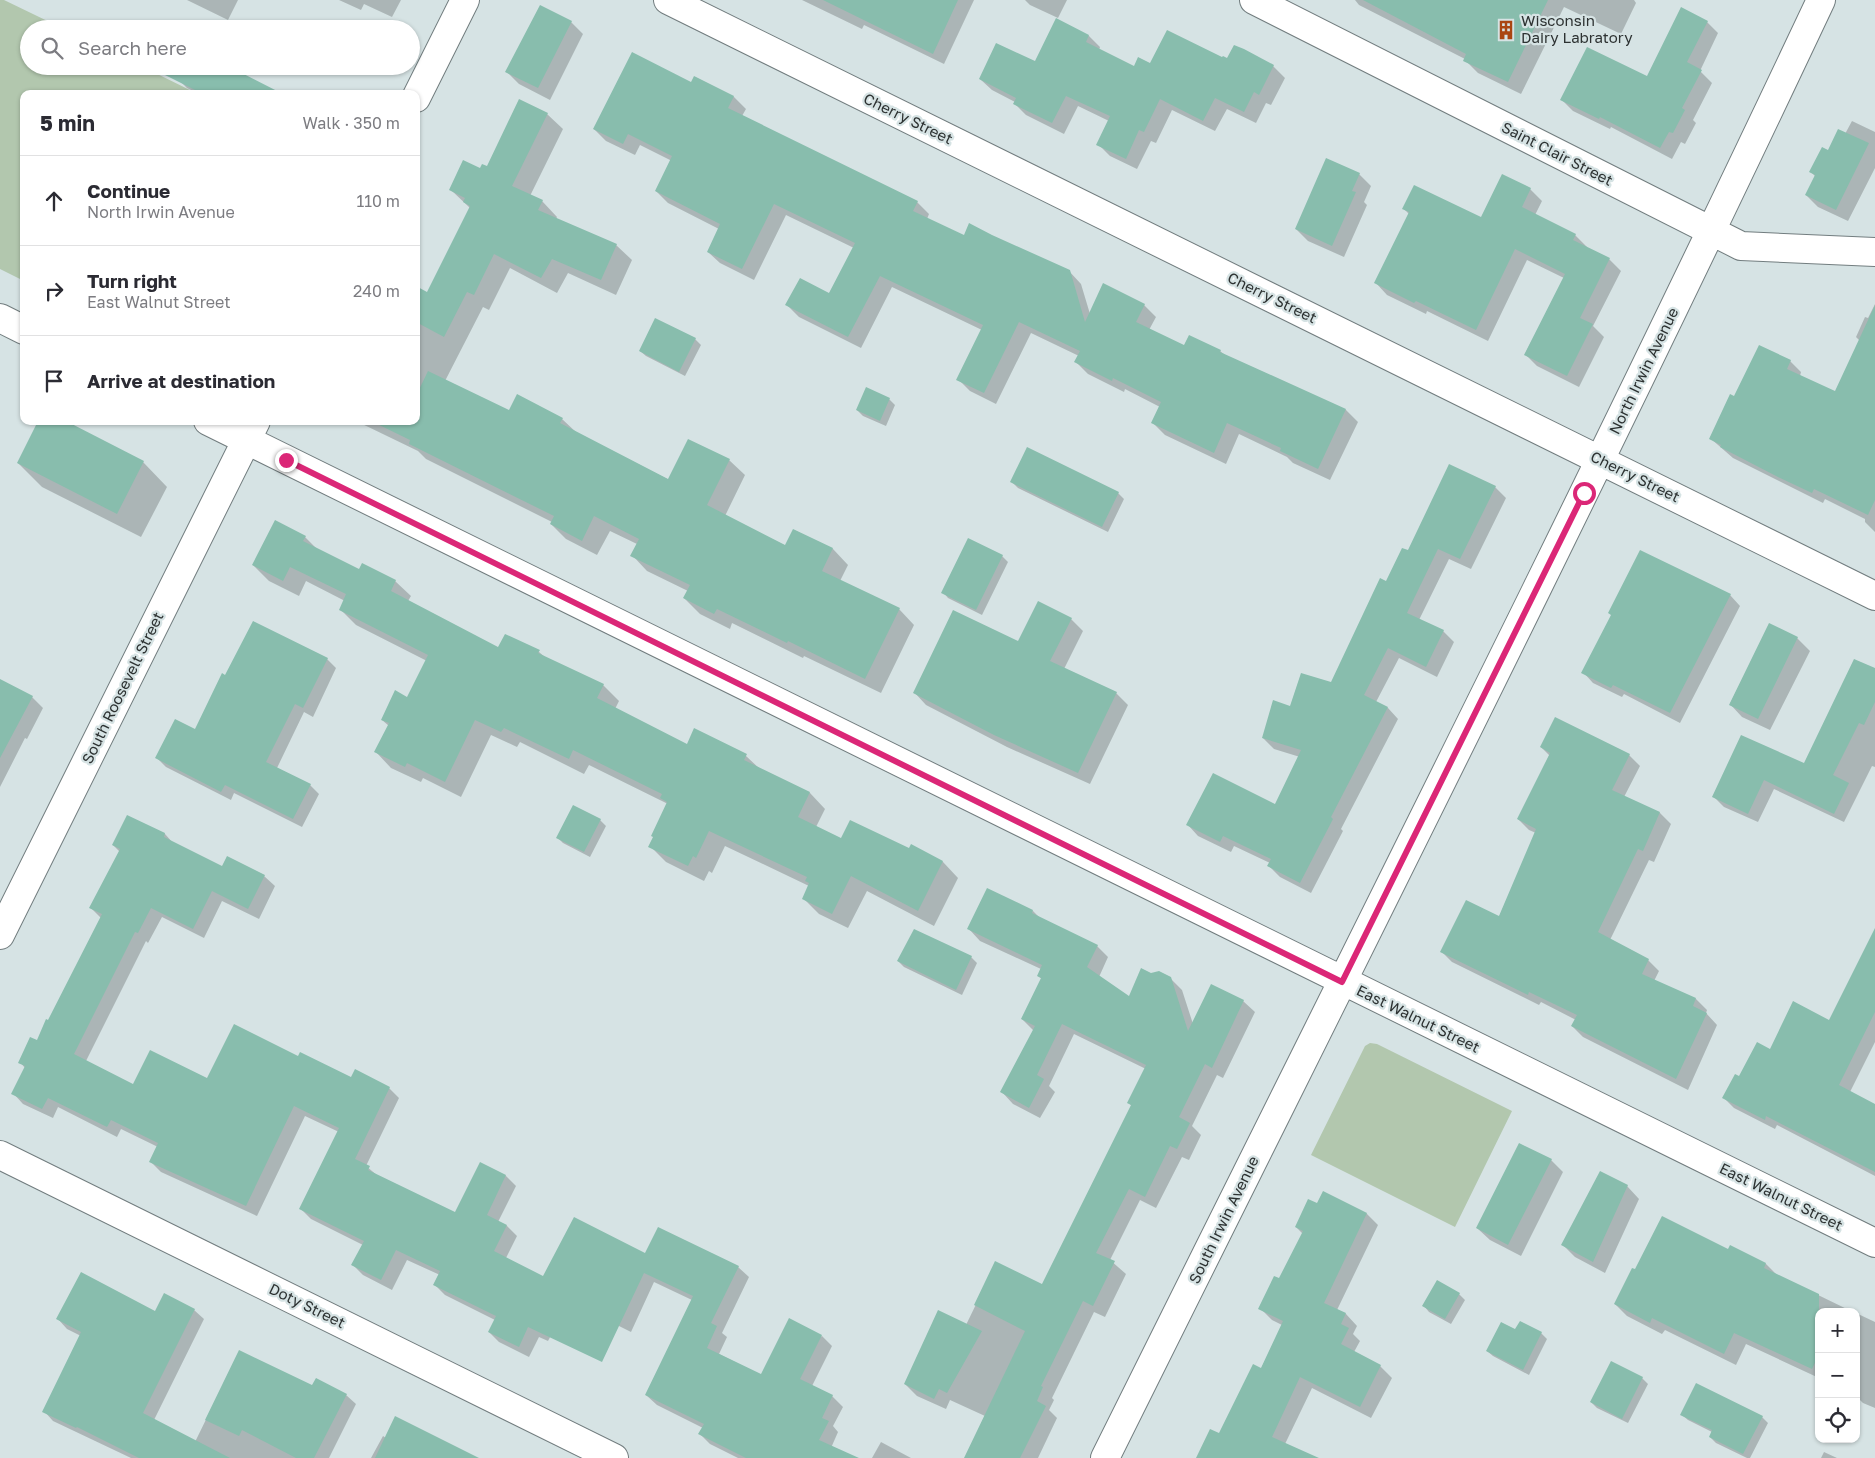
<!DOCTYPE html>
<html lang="en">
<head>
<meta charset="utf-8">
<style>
  body { margin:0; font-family:"Golos Text",sans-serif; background:#f7f7f7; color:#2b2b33 }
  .controls { position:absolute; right:15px; bottom:15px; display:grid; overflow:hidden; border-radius:10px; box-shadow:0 1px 4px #0004 }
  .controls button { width:45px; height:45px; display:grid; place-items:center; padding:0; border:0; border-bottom:1px solid #e1e1e2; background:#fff; color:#2b2b33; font:25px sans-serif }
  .stop { position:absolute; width:15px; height:15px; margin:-11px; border:4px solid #db2777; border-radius:50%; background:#fff }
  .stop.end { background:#db2777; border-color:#fff; box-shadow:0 1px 5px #0008 }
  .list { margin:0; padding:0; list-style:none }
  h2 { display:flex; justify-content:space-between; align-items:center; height:65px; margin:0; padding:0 20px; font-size:21px }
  h2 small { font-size:16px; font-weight:400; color:#7c7c81 }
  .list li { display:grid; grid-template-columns:32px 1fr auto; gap:15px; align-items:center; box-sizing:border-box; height:90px; padding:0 20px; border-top:1px solid #e1e1e2 }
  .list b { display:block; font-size:19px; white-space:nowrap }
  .list p { margin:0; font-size:16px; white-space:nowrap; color:#7c7c81 }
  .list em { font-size:16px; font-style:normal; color:#7c7c81 }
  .icon { flex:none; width:28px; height:28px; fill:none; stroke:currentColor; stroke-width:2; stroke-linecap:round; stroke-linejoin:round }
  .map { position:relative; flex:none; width:1875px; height:1458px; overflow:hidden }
  .search { position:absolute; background:#fff; box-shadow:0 1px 4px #0004; left:20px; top:20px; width:400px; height:55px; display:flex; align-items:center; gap:12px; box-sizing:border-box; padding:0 18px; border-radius:28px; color:#7c7c81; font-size:19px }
  .panel { position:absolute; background:#fff; box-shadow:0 1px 4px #0004; left:20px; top:90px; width:400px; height:335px; border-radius:10px }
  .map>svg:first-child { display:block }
  .green { fill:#b2c7ae }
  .shadow { fill:#0003 }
  .building { fill:#88bdad }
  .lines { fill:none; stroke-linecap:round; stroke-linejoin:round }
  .minor-casing { stroke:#727d7f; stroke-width:30 }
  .minor { stroke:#fff; stroke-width:28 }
  .route { stroke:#db2777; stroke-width:6 }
  .labels { text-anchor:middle; stroke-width:4.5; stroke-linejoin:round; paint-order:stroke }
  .poi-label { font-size:15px; fill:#2d3232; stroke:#d6e3e4; text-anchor:start }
  .street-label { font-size:15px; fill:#2d3232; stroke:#d6e3e4 }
</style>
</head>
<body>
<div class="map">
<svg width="1875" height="1458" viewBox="0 0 1875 1458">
  <rect width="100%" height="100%" fill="#d6e3e4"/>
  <path class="green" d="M0,0H4L64,29H29V66H141L198,94H24V281L0,269Z
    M1370,1043L1377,1044L1512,1111L1455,1227L1311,1155L1365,1046Z"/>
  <path class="shadow" d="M187,0H238L228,20Z
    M339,0H401L392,17L364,4L361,10Z
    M802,0H974L944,64L864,25L862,29Z
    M1025,0H1067L1057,20L1089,36L1100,47L1099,50L1134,68L1223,59L1273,66L1285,78L1271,105L1266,103L1256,123L1227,109L1215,131L1172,110L1156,143L1151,141L1137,169L1110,156L1098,144L1109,121L1078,106L1064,134L1026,115L1015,104V102L992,90L980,79L1035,63L1058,18L1030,5Z
    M1355,0H1634L1636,3L1621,34L1564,7L1521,94L1478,73L1465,60V59L1359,5Z
    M571,22L583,34L550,100L519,84L507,72Z
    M1707,22L1718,33L1700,71L1712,83L1693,120L1696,123L1685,144L1681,142L1672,159L1611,127L1610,129L1573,111L1562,100L1647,78Z
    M695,77L734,97L746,109L742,116L917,202L929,214L927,219L964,237L992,236L1069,271L1081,284L1090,314L1144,305L1156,317L1149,330L1185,347L1220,351L1225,355L1346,410L1358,422L1330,480L1293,463L1287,457L1239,434L1226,464L1165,435L1153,423L1160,407L1125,389L1124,392L1088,374L1076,362L1079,356L1031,333L996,404L970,391L958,379L982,330L892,287L861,348L799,317L787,305L829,294L854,248L786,215L754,280L720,263L708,252L719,229L668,203L656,191L672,161L640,145L635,155L606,141L594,129L692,83Z
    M181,82L281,94H199L187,88Z
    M547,114L563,129L530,196L542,201L557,217L556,219L616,245L632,260L616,295L568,273L557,293L510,268L489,310L483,307L445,381L509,412L562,419L577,433L669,480L729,460L745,475L725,516L786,546L794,530L833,549L848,565L840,581L899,609L914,625L881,693L804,656L803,658L732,623L730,629L700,614L684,598L688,591L647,571L632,555L637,544L610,531L597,555L566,539L551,524L552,522L426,459L418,451L356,421H416V288L428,294L470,208L451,190L480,169L488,168Z
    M1852,121L1875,132V168L1848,221L1818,207L1806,195L1815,176L1811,172L1845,134Z
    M1359,174L1371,186L1364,202L1367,205L1344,257L1308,241L1296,229Z
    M1530,189L1542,201L1535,215L1575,235L1587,247L1586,248L1609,259L1621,271L1593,326L1604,337L1579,387L1537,366L1525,354L1564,278L1527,260L1488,341L1427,311L1426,314L1387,295L1376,283L1409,214L1404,209L1481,219Z
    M1875,304V532L1865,522V519L1825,499L1823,503L1733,458L1710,438L1735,398L1790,361L1801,372L1800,376L1835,393L1860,341L1856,337L1865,317L1868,318Z
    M656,320L695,339L701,345L685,376L646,356L640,351Z
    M889,399L895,405L886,426L863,416L857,410Z
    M63,421L143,462L167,487L141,537L42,487L18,463Z
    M1012,482L1118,493L1124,499L1108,532L1018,488Z
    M1495,487L1506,498L1471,569L1449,559L1419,620L1443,631L1454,642L1437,677L1399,658L1376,702L1388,708L1398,719L1341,829L1343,831L1311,893L1280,877L1269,866L1270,863L1234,846L1231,852L1198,836L1188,825L1275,806L1300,757L1274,749L1263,738L1291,707L1332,684L1386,583L1408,552Z
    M275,522L305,537L318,550L359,571L395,581L411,596L408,601L499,649L505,636L539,652L546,658L603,685L619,701L615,709L687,746L695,730L746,756L761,770L810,793L825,809L816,827L842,840L909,850L911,846L943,862L958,878L934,926L867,891L848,928L819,914L803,898L809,886L725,846L712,873L709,871L704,881L666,862L650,846L668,804L589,765L584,774L520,742L517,747L491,735L461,797L423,778L421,782L391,768L376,752L389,726L382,720L408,698L427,661L356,625L340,609L345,601L306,581L299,596L269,581L253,565Z
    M1002,556L1008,562L982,615L948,598L943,592Z
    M1730,595L1740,606L1680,723L1624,694L1622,697L1593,683L1583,672Z
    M1071,619L1083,631L1064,669L1116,693L1128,705L1090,784L1007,747L926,705L914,692Z
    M1769,625L1797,638L1810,651L1770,730L1742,717L1730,704Z
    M327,659L336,668L313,717L304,712L277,768L310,785L319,794L302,827L234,793L231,800L166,767L157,758L195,730L226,676Z
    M1875,670V767L1872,766L1844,822L1774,789L1758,822L1724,807L1714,797L1804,765Z
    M0,680L32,697L43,708L27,739L25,738L0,787Z
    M1541,747L1629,755L1640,766L1624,797L1660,813L1671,824L1654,862L1649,860L1610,940L1648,960L1659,971L1654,981L1696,999L1707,1010L1706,1013L1717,1025L1688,1090L1583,1037L1572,1026L1576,1020L1541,1002L1539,1005L1452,962L1441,951L1499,917L1536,833L1529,830L1518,819L1550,756Z
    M573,807L600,820L606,826L590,857L563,843L558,838Z
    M128,817L165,834L173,843L223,868L264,876L275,886L259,919L222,901L204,938L162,917L148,943L146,941L86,1061L133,1085L208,1079L299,1058L351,1078L389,1088L399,1098L366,1166L378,1176L456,1214L481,1164L506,1176L516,1186L498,1222L507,1226L517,1236L506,1258L544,1278L646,1255L738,1267L749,1277L722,1333L727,1337L719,1354L762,1376L822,1336L832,1346L812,1386L832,1396L843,1407L833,1426L838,1432L831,1448L849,1458H738L710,1444L700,1434L703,1428L657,1405L646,1395L692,1300L654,1282L631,1332L569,1301L548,1341L539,1337L529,1357L499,1342L489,1332L495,1320L445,1295L435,1285L440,1275L407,1260L392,1290L363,1275L353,1265L363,1245L311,1219L301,1209L339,1132L305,1116L257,1216L161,1172L151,1162L158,1147L121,1129L117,1137L58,1107L53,1118L23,1104L13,1093L25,1068L20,1062L37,1042L49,1022L101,918L91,908L120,852L113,845Z
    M1033,911L1040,918L1097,946L1108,957L1099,977L1129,998L1151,974L1170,978L1182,990L1193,1024L1243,1001L1255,1012L1223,1078L1217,1075L1192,1126L1201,1135L1189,1160L1182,1157L1156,1208L1140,1200L1110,1260L1126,1274L1105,1317L1094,1312L1052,1398L1054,1400L1049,1410L1057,1418L1038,1458H965L985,1416L950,1400L946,1409L917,1396L905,1384L966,1325L996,1263L1043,1286L1132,1106L1129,1103L1146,1069L1074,1034L1049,1086L1055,1092L1040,1118L1013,1104L1002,1092L1034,1031L1022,1019L1042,979L1038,976L1041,969L980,941L969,929Z
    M1875,930V1042L1850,1092L1875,1106V1176L1777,1125L1775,1129L1734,1108L1724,1098L1740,1078L1770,1051L1830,1021Z
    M971,957L977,963L962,995L904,967L898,961Z
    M1551,1160L1563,1172L1521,1256L1490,1240L1477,1228Z
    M1627,1186L1639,1199L1605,1273L1575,1257L1562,1244Z
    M1323,1193L1367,1214L1378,1225L1337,1310L1346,1314L1357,1326L1353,1334L1360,1341L1354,1352L1380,1366L1392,1378L1371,1418L1312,1388L1285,1444L1307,1458H1197L1220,1435L1261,1369L1282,1325L1272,1320L1260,1308L1280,1280L1303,1234L1296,1227L1318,1205Z
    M1729,1251L1766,1264L1777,1275L1853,1312H1819V1378L1746,1344L1736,1365L1665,1330L1662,1334L1627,1316L1615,1304L1636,1271Z
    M1459,1294L1465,1300L1451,1324L1429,1312L1424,1306Z
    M194,1310L204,1319L154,1420L195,1442L239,1352L313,1387L346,1395L356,1404L329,1458H131L53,1421L44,1411L81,1336L67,1329L58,1319Z
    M1856,1313L1875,1322V1408L1863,1403L1856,1396Z
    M1520,1323L1541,1333L1547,1339L1529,1375L1493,1356L1487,1351L1516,1331Z
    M1642,1378L1648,1384L1628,1423L1597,1408L1591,1402Z
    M1682,1415L1762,1417L1768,1423L1750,1458H1747L1716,1443L1710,1437L1712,1432L1688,1420Z
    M383,1436L386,1438L476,1458H371Z
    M881,1442L911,1458H872Z
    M1824,1452L1837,1458H1821Z"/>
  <path class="building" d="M823,0H958L933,54Z
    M1363,0H1548L1508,82L1463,61L1466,54Z
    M540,5L572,21L538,88L505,72Z
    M1681,7L1708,21L1687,62L1702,70L1682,108L1685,110L1673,133L1669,132L1660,148L1600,117L1599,119L1560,100L1587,47L1647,76Z
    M1056,18L1089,35L1086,42L1134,66L1138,57L1150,63L1167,30L1222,57L1223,56L1227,58L1234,45L1244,49L1274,65L1259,95L1254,92L1244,112L1215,98L1203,121L1160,99L1144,132L1139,130L1126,159L1096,145L1110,116L1066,96L1052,123L1013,104L1016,98L979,79L996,43L1035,61Z
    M632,52L691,82L694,76L734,96L728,108L918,201L913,211L964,235L969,223L992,235L1070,270L1085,322L1103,283L1145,304L1136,322L1184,345L1189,335L1221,350L1220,352L1346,409L1318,469L1280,451L1281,448L1227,423L1214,453L1151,423L1161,402L1113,378L1112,381L1074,362L1080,351L1019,322L984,393L956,380L983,325L880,276L848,337L785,305L800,278L829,293L855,243L774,204L742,269L707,252L720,224L655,191L672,156L628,134L623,144L593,129Z
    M147,66H228L283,94H203Z
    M519,99L548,113L512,186L543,200L538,210L617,244L601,280L552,259L541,278L494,254L474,295L467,292L444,337L416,322V286L427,292L470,206L463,202L465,198L449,190L463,160L480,168L482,164L487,166Z
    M1838,129L1869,143L1836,210L1805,195L1815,175L1809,172L1822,147L1828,150Z
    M1326,158L1360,173L1352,191L1356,192L1332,246L1295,229Z
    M1502,174L1531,188L1522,207L1576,234L1573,240L1610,258L1580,318L1593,324L1567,376L1524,355L1565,274L1515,249L1476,330L1416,301L1414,303L1374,283L1409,212L1402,209L1414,185L1481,217Z
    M1875,305V500L1868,515L1814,489L1812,493L1778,477L1720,447L1721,445L1709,439L1730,394L1734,396L1759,345L1791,360L1787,369L1835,391Z
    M655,318L696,338L679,372L639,351Z
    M428,371L509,410L517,394L563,418L560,423L668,479L688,439L730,459L707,505L785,545L793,529L833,548L822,571L900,608L865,679L788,641L787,643L717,609L714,614L683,598L690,585L630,556L639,539L594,516L582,541L550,524L554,516L409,444L410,440L371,421H416V396Z
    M866,387L890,398L880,421L856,410Z
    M38,421H66L144,461L117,514L17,463Z
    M1027,447L1119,492L1102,527L1010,482Z
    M1449,464L1496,486L1460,559L1438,549L1407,613L1444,630L1426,667L1388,648L1364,695L1388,707L1331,817L1333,819L1300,883L1267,866L1271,859L1223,836L1220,842L1186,825L1213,773L1275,804L1301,750L1262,738L1273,700L1290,706L1301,673L1331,682L1380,578L1386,581L1402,548L1408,550Z
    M275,520L306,536L303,541L359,569L362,563L396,580L391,591L498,647L505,634L540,650L538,653L604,684L597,698L687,744L694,728L747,754L744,760L810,792L798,817L841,838L850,820L909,848L911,844L943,861L918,911L851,876L832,914L802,899L809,883L805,881L807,877L709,831L696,858L693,856L688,866L648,847L653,837L651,836L667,802L660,798L662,794L573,750L569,759L504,728L501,732L475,720L445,782L407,763L405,767L374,752L389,723L381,720L395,690L407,697L428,655L339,610L346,594L290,567L283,581L252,565Z
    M968,538L1003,555L976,610L941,593Z
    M1640,550L1731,594L1670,713L1613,685L1611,688L1581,673L1611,615L1608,613Z
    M1038,601L1072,618L1050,661L1117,692L1078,773L994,735L913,693L953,610L1018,641Z
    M253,621L328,658L303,708L295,704L266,762L311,784L293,819L225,785L221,792L155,758L175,719L195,729L222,673L225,675Z
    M1769,623L1798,637L1758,719L1729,705Z
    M1854,659L1875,668V702L1864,725L1859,723L1833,775L1849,783L1834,814L1764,780L1748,814L1712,797L1741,735L1804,763Z
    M0,679L33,696L0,758Z
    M1555,717L1630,754L1612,790L1660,812L1643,851L1638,849L1598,932L1649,959L1642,974L1696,998L1693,1006L1707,1013L1676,1079L1571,1026L1577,1015L1529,992L1528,995L1440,952L1466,900L1499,916L1536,829L1517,819L1550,753L1540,747Z
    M573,805L601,819L584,852L556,838Z
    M127,815L165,833L164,837L222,866L227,856L265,875L248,909L212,891L193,929L151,908L138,933L135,932L74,1054L133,1084L150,1050L207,1078L234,1024L298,1056L300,1052L351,1077L355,1069L390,1087L355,1159L370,1166L368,1170L455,1212L480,1162L506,1175L487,1215L507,1225L494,1251L543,1276L574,1217L645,1253L658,1227L739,1266L711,1323L717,1326L707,1348L761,1374L789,1318L822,1335L800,1379L833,1395L822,1418L829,1421L819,1440L859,1458H746L698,1434L704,1424L645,1395L693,1296L644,1273L602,1362L528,1327L519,1347L488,1332L496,1316L433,1285L440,1271L396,1250L381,1280L351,1265L364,1241L299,1209L339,1128L294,1106L246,1206L149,1162L158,1143L111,1120L107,1127L48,1098L42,1109L11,1094L25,1066L18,1063L30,1037L37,1040L46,1019L48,1020L102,914L89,908L120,849L112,845Z
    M987,888L1033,910L1032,913L1098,945L1087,967L1129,996L1141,968L1151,973L1159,971L1171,977L1188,1031L1211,984L1244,1000L1212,1068L1205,1064L1179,1117L1190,1123L1177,1149L1170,1146L1145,1197L1129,1189L1096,1253L1115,1261L1093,1306L1083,1301L1041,1386L1043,1387L1037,1401L1046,1406L1020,1458H964L1025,1331L974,1305L995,1261L1042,1284L1131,1105L1127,1103L1146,1065L1062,1024L1037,1075L1044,1079L1029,1108L1000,1092L1035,1026L1021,1019L1041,978L1037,976L1042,965L967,929Z
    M1875,928V1012L1839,1085L1875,1104V1172L1766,1116L1765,1120L1722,1098L1735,1074L1739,1076L1757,1042L1770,1049L1793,1001L1829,1020Z
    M914,929L972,956L956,990L897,961Z
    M1519,1143L1552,1159L1508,1245L1476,1228Z
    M1600,1171L1628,1185L1593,1262L1561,1245Z
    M1323,1191L1367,1213L1324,1303L1346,1313L1341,1324L1349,1328L1341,1344L1381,1365L1360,1407L1300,1377L1272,1437L1319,1458H1196L1210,1429L1219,1433L1253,1364L1261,1368L1283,1321L1258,1309L1274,1276L1279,1278L1303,1231L1295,1227L1308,1199L1317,1203Z
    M1662,1216L1728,1249L1730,1245L1766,1263L1764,1268L1819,1294V1354L1812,1369L1734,1333L1724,1354L1652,1318L1650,1323L1614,1304L1632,1268L1635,1269Z
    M81,1272L155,1311L164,1293L195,1309L143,1413L230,1458H139L77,1427L76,1428L42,1412L81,1332L56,1319Z
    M1437,1280L1460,1293L1445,1319L1422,1306Z
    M938,1310L982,1331L947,1393L939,1389L934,1399L904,1384Z
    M1520,1321L1542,1332L1523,1370L1486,1351L1501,1322L1515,1329Z
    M239,1350L312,1385L316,1378L347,1394L314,1458H296L242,1430L239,1436L205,1420Z
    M1611,1361L1643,1377L1622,1419L1590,1402Z
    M1696,1383L1763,1416L1743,1454L1709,1437L1712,1430L1680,1415Z
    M395,1416L479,1458H375Z"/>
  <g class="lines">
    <defs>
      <path id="minor" d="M668,0L1875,596
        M1254,0L1741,246L1875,252
        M416,98L465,0
        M0,318L24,330
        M208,421L1875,1243
        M0,935L256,421
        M0,1155L614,1458
        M1105,1458C1346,973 1590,490 1821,0"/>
    </defs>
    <use href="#minor" class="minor-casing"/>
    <use href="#minor" class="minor"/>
  </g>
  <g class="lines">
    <path class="route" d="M286,460L1342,982L1584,493"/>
  </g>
  <defs>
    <symbol id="building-bare" viewBox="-9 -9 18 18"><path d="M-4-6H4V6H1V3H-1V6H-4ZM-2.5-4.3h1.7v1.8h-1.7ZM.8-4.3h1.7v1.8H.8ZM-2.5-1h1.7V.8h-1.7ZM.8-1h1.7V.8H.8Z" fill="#aa4611" stroke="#d6e3e4" stroke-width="2.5" paint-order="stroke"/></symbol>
  </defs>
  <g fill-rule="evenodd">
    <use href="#building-bare" x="1492" y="16" width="28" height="28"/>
  </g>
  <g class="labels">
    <g class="poi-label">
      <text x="1521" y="26">Wisconsin<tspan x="1521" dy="17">Dairy Labratory</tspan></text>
    </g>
    <g class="street-label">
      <text transform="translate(908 119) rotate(26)" y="5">Cherry Street</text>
      <text transform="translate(1557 154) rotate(27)" y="5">Saint Clair Street</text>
      <text transform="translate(1272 298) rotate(26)" y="5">Cherry Street</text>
      <text transform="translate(1644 371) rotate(-64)" y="5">North Irwin Avenue</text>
      <text transform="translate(1635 477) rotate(26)" y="5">Cherry Street</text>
      <text transform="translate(123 688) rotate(-64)" y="5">South Roosevelt Street</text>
      <text transform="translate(1418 1019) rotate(26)" y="5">East Walnut Street</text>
      <text transform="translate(1781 1197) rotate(26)" y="5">East Walnut Street</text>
      <text transform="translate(1224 1220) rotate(-64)" y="5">South Irwin Avenue</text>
      <text transform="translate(307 1306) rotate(26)" y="5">Doty Street</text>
    </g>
  </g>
</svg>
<div class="controls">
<button>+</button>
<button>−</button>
<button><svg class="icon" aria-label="locate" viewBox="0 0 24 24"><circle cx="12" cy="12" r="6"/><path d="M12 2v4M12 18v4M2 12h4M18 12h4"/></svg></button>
</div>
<div class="stop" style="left:1584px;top:493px"></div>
<div class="stop end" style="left:286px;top:460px"></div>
<div class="search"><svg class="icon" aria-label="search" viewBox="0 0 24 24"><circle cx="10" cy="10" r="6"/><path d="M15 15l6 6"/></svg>Search here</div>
<section class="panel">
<h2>5 min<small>Walk · 350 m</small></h2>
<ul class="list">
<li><svg class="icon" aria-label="ahead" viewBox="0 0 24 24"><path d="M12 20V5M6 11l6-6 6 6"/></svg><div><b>Continue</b><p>North Irwin Avenue</p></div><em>110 m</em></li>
<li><svg class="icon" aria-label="right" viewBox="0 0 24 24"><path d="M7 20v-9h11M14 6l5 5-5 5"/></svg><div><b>Turn right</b><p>East Walnut Street</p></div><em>240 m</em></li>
<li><svg class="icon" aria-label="arrive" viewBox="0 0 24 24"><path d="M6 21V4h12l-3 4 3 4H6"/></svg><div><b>Arrive at destination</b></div></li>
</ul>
</section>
</div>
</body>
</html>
